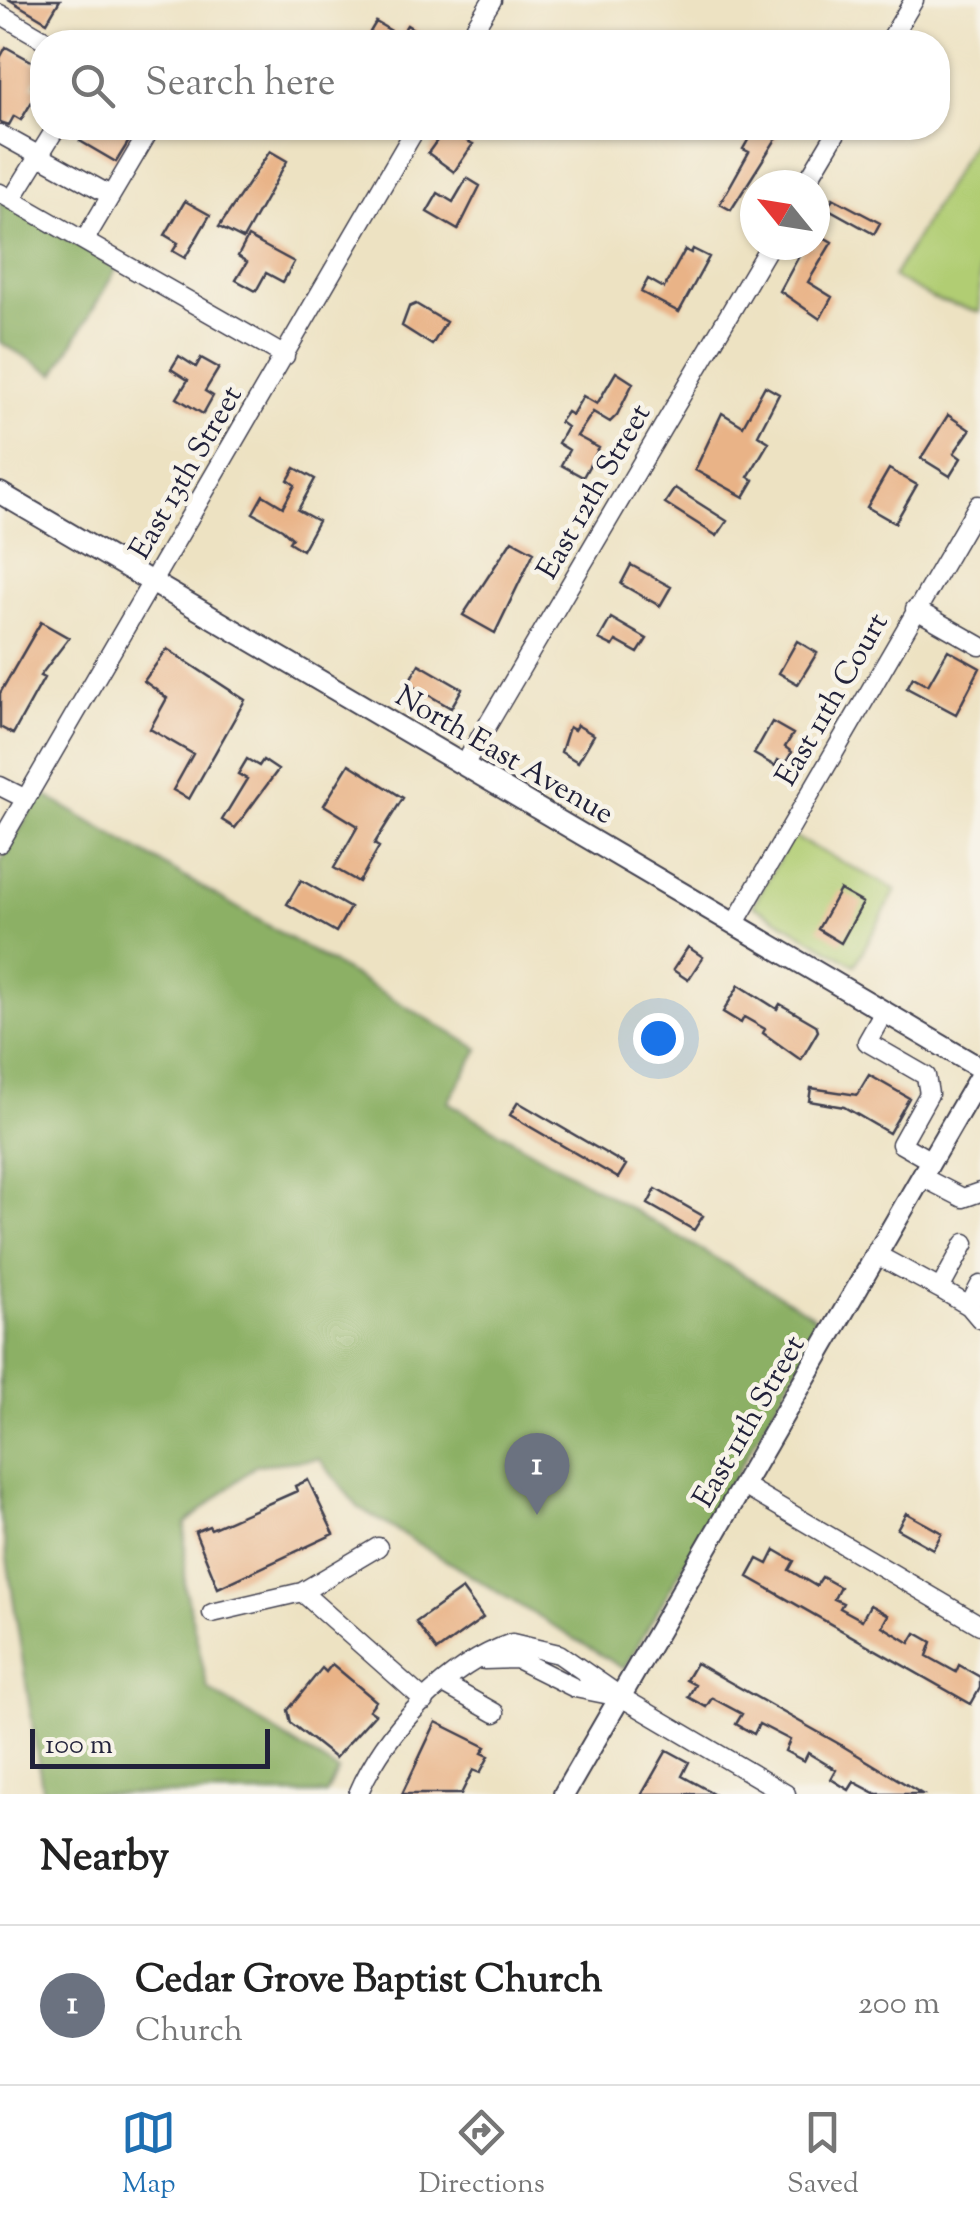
<!DOCTYPE html>
<html lang="en">
<head>
<meta charset="utf-8">
<style>
  body { margin:0; font-family:"Sorts Mill Goudy",serif; background:#f2f2f2; color:#222 }
  .compass { position:absolute; left:740px; top:170px; width:90px; height:90px; border-radius:50%; background:#fff; box-shadow:0 2px 8px #0004; rotate:300deg }
  .scale { position:absolute; left:30px; bottom:25px; width:240px; box-sizing:border-box; padding-left:10px; border:5px solid #22223b; border-top:0; font-size:28px; line-height:35px; white-space:nowrap; color:#22223b; -webkit-text-stroke:8px #f7f3e8; paint-order:stroke }
  .you { position:absolute; left:658px; top:1038px; width:35px; height:35px; margin:-25px; border:8px solid #fff; border-radius:50%; background:#1a73e8; box-shadow:0 0 0 15px #1a73e833 }
  .badge { display:grid; place-items:center; width:65px; height:65px; border-radius:50%; background:#1f6fb2; color:#fff; font-size:32px; font-weight:700 }
  .pin { position:absolute; translate:-50% -82px; filter:drop-shadow(0 2px 5px #0008) }
  .pin::after { content:''; position:absolute; top:52px; width:35px; height:30px; background:inherit; clip-path:polygon(0 0,100% 0,50% 100%) }
  .list { margin:0; padding:0; list-style:none }
  h2 { display:flex; justify-content:space-between; align-items:center; height:130px; margin:0; padding:0 40px; font-size:42px }
  h2 small { font-size:32px; font-weight:400; color:#767676 }
  .list li { display:grid; grid-template-columns:65px 1fr auto; gap:30px; align-items:center; box-sizing:border-box; height:160px; padding:0 40px; border-top:2px solid #e0e0e0 }
  .list b { display:block; font-size:38px; white-space:nowrap }
  .list p { margin:0; font-size:32px; white-space:nowrap; color:#767676 }
  .list em { font-size:32px; font-style:normal; color:#767676 }
  .icon { flex:none; width:55px; height:55px; fill:none; stroke:currentColor; stroke-width:2; stroke-linecap:round; stroke-linejoin:round }
  .map { position:relative; flex:none; width:980px; height:1794px; overflow:hidden }
  .search { position:absolute; background:#fff; box-shadow:0 2px 8px #0004; left:30px; right:30px; top:30px; height:110px; display:flex; align-items:center; gap:25px; box-sizing:border-box; padding:0 35px; border-radius:40px; color:#767676; font-size:38px }
  .sheet { height:290px; background:#fff }
  nav { display:flex; justify-content:space-around; align-items:center; box-sizing:border-box; height:140px; border-top:2px solid #e0e0e0; background:#fff; font-size:28px; color:#767676 }
  nav a { display:grid; justify-items:center; gap:5px }
  nav .on { color:#1f6fb2 }
  .map>svg:first-child { display:block }
  .green { fill:#b1cd73; stroke:#6a7857; stroke-width:2.5 }
  .forest { fill:#8cb065; stroke:#576950; stroke-width:2.5 }
  .building { fill:#e9b387 }
  .lines { fill:none; stroke-linecap:round; stroke-linejoin:round }
  .minor-casing { stroke:#403f4f; stroke-width:21 }
  .major-casing { stroke:#403f4f; stroke-width:24 }
  .minor { stroke:#fff; stroke-width:18 }
  .major { stroke:#fff; stroke-width:20 }
  .labels { text-anchor:middle; stroke-width:9; stroke-linejoin:round; paint-order:stroke }
  .street-label { font-size:30px; fill:#22223b; stroke:#f7f3e8 }
</style>
</head>
<body>
<div class="map">
<svg width="980" height="1794" viewBox="0 0 980 1794">
  <rect width="100%" height="100%" fill="#f7f3e8"/>
  <filter id="ink" filterUnits="userSpaceOnUse"><feTurbulence type="fractalNoise" baseFrequency=".01" numOctaves="2"/><feDisplacementMap in="SourceGraphic" scale="20" xChannelSelector="R" yChannelSelector="G"/><feConvolveMatrix kernelMatrix="1 2 1 2 8 2 1 2 1" color-interpolation-filters="sRGB"/></filter>
  <filter id="wash" filterUnits="userSpaceOnUse"><feTurbulence type="fractalNoise" baseFrequency=".0048" numOctaves="4" result="noise"/><feDisplacementMap in="SourceGraphic" scale="40" xChannelSelector="R" yChannelSelector="G"/><feGaussianBlur stdDeviation="2.25" result="paint"/><feColorMatrix in="noise" values="0 0 0 0 0 0 0 0 0 0 0 0 0 0 0 0 0 1.4 0 .05"/><feComposite in="paint" operator="in"/></filter>
  <g filter="url(#wash)">
    <rect width="100%" height="100%" fill="#ede2c2"/>
    <path class="green" d="M980,129V312L934,299L893,277Z
      M792,836L896,890L855,965L753,905Z"/>
    <path class="forest" d="M0,199L117,268L55,374L0,342Z
      M41,793L479,1049L448,1102L811,1314L821,1326L624,1669L358,1507L319,1459L256,1465L185,1524V1587L208,1689L338,1771L326,1794H43L0,1512V863Z"/>
    <g id="blocks">
      <path class="building" d="M10,0H60L47,22Z
        M376,22L400,36L407,25L421,34L416,42H364Z
        M6,47L42,67L32,86L39,90L21,120L14,116L9,125L0,122V58Z
        M87,128H137L116,162L80,141Z
        M446,128H476L467,141L473,144L454,172L428,153Z
        M755,128H783L731,210L720,204L749,152L743,149Z
        M270,151L287,161L243,239L219,227Z
        M467,178L480,186L458,230L427,212L438,193L453,202Z
        M833,198L880,223L874,234L827,208Z
        M185,201L210,215L185,258L173,251L178,243L165,235Z
        M815,232L832,242L808,282L832,297L820,319L780,291L805,245H815Z
        M248,237L294,262L283,282L266,273L256,291L236,280L247,262L238,256Z
        M693,249L709,257L679,312L641,292L648,279L664,288L685,250L691,253Z
        M416,304L446,322L432,345L402,326L409,307Z
        M179,356L196,367L201,358L219,368L205,391L213,396L203,414L177,398L188,380L171,369Z
        M616,372L633,383L617,415L610,422L593,412L577,436L599,448L583,477L561,465L569,450L558,443L567,427L560,422L567,412L572,415L583,396L597,404Z
        M765,386L779,394L758,435L769,442L748,477L754,480L744,497L695,470L722,413L743,426Z
        M948,415L970,430L954,453L961,458L950,476L921,458Z
        M295,468L315,479L298,510L318,521L302,550L289,542L292,538L282,529L253,513L263,495L283,507L295,485L288,480Z
        M889,469L917,485L895,523L867,507Z
        M675,488L727,521L717,536L665,503Z
        M512,540L534,552L495,633L463,615Z
        M631,565L671,587L660,606L621,584Z
        M611,618L647,639L638,653L616,641L613,646L599,639Z
        M41,622L69,638L40,676L44,678L13,734L0,727V693Z
        M797,641L817,653L798,684L779,673Z
        M167,649L245,700L189,799L173,790L193,754L150,729L167,698L144,681Z
        M948,650L980,668L956,714L907,688L913,677L928,685Z
        M419,664L462,689L451,708L408,683Z
        M772,722L793,734L785,747L792,752L785,764L778,760L775,766L754,754Z
        M577,725L594,735L578,762L561,752L569,727L574,730Z
        M247,759L259,766L263,760L278,770L235,828L222,820L247,779L238,774Z
        M349,764L403,798L374,844L379,847L359,882L334,868L358,826L324,805Z
        M301,880L350,908L336,932L287,904Z
        M840,890L863,903L841,943L818,929Z
        M688,947L703,957L688,980L673,970Z
        M739,985L777,1009L780,1004L816,1025L818,1031L801,1060L763,1033L765,1029L744,1017L741,1023L723,1012Z
        M869,1075L909,1098L889,1133L844,1107L809,1101L811,1088L857,1095Z
        M518,1102L626,1165L618,1178L510,1115Z
        M656,1189L703,1216L694,1230L648,1204Z
        M308,1480L334,1534L218,1588L195,1532L209,1526L211,1529L297,1491L295,1486Z
        M906,1513L942,1533L933,1549L897,1529Z
        M775,1550L794,1561L789,1570L816,1586L822,1577L840,1587L834,1599L843,1603L840,1608L862,1620L870,1605L888,1615L882,1626L910,1643L916,1633L932,1642L927,1656L956,1672L959,1665L980,1677V1688L971,1704L748,1577L758,1559L768,1564Z
        M462,1589L483,1618L437,1651L416,1622Z
        M696,1663L841,1745L922,1794H877L854,1782L849,1790L831,1779L836,1770L808,1753L804,1761L785,1751L790,1740L759,1724L754,1734L736,1724L742,1714L712,1698L706,1707L688,1697L695,1685L686,1680Z
        M332,1664L376,1701L369,1710L375,1714L335,1758L291,1723L288,1710L322,1668L326,1672Z
        M436,1722L486,1747L482,1753L489,1756L480,1773L473,1770L461,1794H402Z
        M667,1750L689,1762L682,1776L715,1794H642Z"/>
    </g>
  </g>
  <g filter="url(#ink)">
    <use href="#blocks" fill-opacity="0" stroke="#403f4f" stroke-width="2.5"/>
    <g class="lines">
      <defs>
        <path id="minor" d="M0,14L48,42
          M466,42L492,0
          M889,42L914,0
          M0,134L110,195
          M805,185L839,128
          M0,193L285,356
          M12,199L56,128
          M84,241L151,128
          M915,609L980,646
          M464,765L770,245
          M0,786L26,799
          M0,843L416,128
          M735,923L978,505
          M884,1012L867,1042L926,1076L929,1094L901,1144L931,1161
          M922,1177L963,1198L980,1192
          M877,1255L940,1289L965,1243
          M940,1289L969,1306L980,1319
          M969,1306L980,1285
          M744,1486L980,1625
          M378,1547L302,1592L425,1701
          M212,1613L302,1592
          M484,1660L517,1659L575,1688L615,1696
          M444,1684L495,1713
          M358,1794C385,1731 446,1666 512,1643L559,1654L621,1697L786,1794"/>
        <path id="major" d="M0,493L980,1068
          M564,1794L980,1076"/>
      </defs>
      <use href="#minor" class="minor-casing"/>
      <use href="#major" class="major-casing"/>
      <use href="#minor" class="minor"/>
      <use href="#major" class="major"/>
    </g>
  </g>
  <g class="labels">
    <g class="street-label">
      <text transform="translate(185 472) rotate(-60)" y="10">East 13th Street</text>
      <text transform="translate(593 491) rotate(-60)" y="10">East 12th Street</text>
      <text transform="translate(831 699) rotate(-60)" y="10">East 11th Court</text>
      <text transform="translate(505 754) rotate(30)" y="10">North East Avenue</text>
      <text transform="translate(748 1421) rotate(-60)" y="10">East 11th Street</text>
    </g>
  </g>
</svg>
<svg class="compass" viewBox="-18 -18 36 36"><path d="M0-13l5 13h-10z" fill="#e53935"/><path d="M0 13l5-13h-10z" fill="#767676"/></svg>
<div class="scale">100 m</div>
<div class="you"></div>
<div class="pin badge" style="left:537px;top:1515px;background:#6b7280">1</div>
<div class="search"><svg class="icon" aria-label="search" viewBox="0 0 24 24"><circle cx="10" cy="10" r="6"/><path d="M15 15l6 6"/></svg>Search here</div>
</div>
<section class="sheet">
<h2>Nearby<small></small></h2>
<ul class="list">
<li><span class="badge" style="background:#6b7280">1</span><div><b>Cedar Grove Baptist Church</b><p>Church</p></div><em>200 m</em></li>
</ul>
</section>
<nav>
<a class="on"><svg class="icon" aria-label="map" viewBox="0 0 24 24"><path d="M3 6l6-2 6 2 6-2v14l-6 2-6-2-6 2zM9 4v14M15 6v14"/></svg>Map</a>
<a><svg class="icon" aria-label="directions" viewBox="0 0 24 24"><path d="M12 3l9 9-9 9-9-9zM9 14v-3h6M13 9l2 2-2 2"/></svg>Directions</a>
<a><svg class="icon" aria-label="saved" viewBox="0 0 24 24"><path d="M7 4h10v16l-5-4-5 4z"/></svg>Saved</a>
</nav>
</body>
</html>
